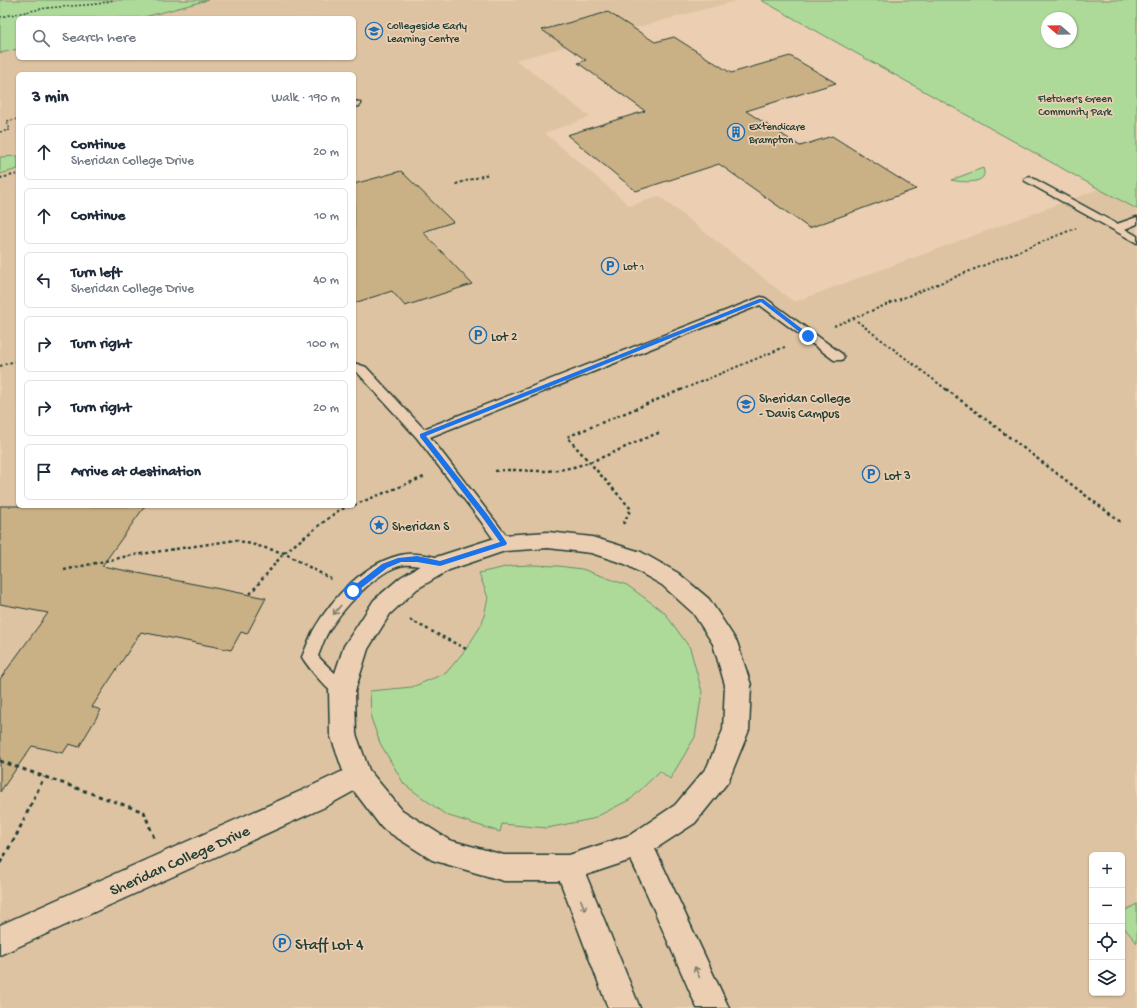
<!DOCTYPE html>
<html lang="en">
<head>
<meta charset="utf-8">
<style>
  body { margin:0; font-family:"Gochi Hand",sans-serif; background:#f2f2f3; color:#1f2937 }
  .controls { position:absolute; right:12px; bottom:12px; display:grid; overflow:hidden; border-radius:6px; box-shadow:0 1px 3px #0004 }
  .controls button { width:36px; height:36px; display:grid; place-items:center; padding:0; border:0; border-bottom:1px solid #e0e1e3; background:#fff; color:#1f2937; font:20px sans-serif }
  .compass { position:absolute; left:1041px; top:12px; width:36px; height:36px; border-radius:50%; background:#fff; box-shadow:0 1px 3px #0004; rotate:290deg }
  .stop { position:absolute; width:12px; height:12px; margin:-9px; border:3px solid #1a73e8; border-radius:50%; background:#fff }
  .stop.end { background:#1a73e8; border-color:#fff; box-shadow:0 1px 4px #0008 }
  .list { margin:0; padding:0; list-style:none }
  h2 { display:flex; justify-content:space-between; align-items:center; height:52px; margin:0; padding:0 16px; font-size:17px }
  h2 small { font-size:13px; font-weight:400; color:#747a83 }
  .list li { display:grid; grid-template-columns:26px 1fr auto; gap:12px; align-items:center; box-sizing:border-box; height:56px; margin:0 8px 8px; padding:0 8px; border:1px solid #e0e1e3; border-radius:6px }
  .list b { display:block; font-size:15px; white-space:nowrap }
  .list p { margin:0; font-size:13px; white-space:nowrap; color:#747a83 }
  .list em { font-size:13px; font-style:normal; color:#747a83 }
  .icon { flex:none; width:22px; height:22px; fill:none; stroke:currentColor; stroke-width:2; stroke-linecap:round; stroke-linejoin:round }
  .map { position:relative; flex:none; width:1137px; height:1008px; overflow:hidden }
  .search { position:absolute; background:#fff; box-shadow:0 1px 3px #0004; left:16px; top:16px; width:340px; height:44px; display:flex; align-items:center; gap:10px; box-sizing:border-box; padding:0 14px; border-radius:6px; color:#747a83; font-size:15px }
  .panel { position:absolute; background:#fff; box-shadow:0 1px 3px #0004; left:16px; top:72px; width:340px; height:436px; border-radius:6px }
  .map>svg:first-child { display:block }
  .built { fill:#dec3a2; fill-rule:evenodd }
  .green { fill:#aeda99; stroke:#668c66; fill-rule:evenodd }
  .building { fill:#cab085; stroke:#1f3d34 }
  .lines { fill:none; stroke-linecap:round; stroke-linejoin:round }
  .lane-casing { stroke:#1f3d34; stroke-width:3 }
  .street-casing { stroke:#1f3d34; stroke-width:3 }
  .path-far3 { stroke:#1f3d34; stroke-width:1.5; stroke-dasharray:2 2; stroke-linecap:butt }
  .path-far2 { stroke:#1f3d34; stroke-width:2; stroke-dasharray:2.5 2.5; stroke-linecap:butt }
  .path-far1 { stroke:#1f3d34; stroke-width:2.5; stroke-dasharray:3 3; stroke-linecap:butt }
  .path { stroke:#1f3d34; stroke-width:3; stroke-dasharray:4 4; stroke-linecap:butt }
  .lane { fill:#eccfb2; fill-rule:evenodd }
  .street { fill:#eccfb2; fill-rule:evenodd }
  .oneway { stroke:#7b7f6d }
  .route { fill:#1a73e8 }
  .labels { text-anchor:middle; stroke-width:3.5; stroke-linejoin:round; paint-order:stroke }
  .far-poi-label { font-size:11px; fill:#1f3d34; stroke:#eccfb2; text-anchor:start }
  .far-park-label { font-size:11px; fill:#264539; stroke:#eccfb2 }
  .poi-label { font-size:13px; fill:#1f3d34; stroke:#eccfb2; text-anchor:start }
  .near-street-label { font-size:16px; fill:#1f3d34; stroke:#eccfb2 }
  .near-poi-label { font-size:16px; fill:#1f3d34; stroke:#eccfb2; text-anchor:start }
</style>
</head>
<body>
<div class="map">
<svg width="1137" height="1008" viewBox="0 0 1137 1008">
  <rect width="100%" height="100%" fill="#eccfb2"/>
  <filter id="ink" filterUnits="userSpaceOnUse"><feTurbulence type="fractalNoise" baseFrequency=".025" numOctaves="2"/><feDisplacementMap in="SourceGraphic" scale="8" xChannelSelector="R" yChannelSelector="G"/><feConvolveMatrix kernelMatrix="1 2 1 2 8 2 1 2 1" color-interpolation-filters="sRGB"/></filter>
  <g filter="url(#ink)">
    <path class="built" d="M74,0H739L516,60L590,117L545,133L630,206L659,196L794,302L1099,189L1137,209V1008H0V10ZM18,18H354V58H18ZM18,74H354V506H18ZM1092,855H1122V993H1092Z"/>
    <path class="green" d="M0,0H208L141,18H18V49L0,53Z
      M761,0H1137V209L1099,189ZM1047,18H1071V42H1047Z
      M18,156V169L0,174V157Z
      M983,168C990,186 960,182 951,180Z
      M532,565L558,566L582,569L627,585L664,612L690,648L702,692L695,737L670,779L660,771L631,799L592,819L547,828L502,824L500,832L446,815L404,784L380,743L371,718L370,691L412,687L446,673L466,649L482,624L488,598L479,573L510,566Z
      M1137,904V943L1122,925V912Z"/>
    <path class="building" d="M608,12L655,42L674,37L731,73L790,56L836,83L746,111L800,146L832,136L916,189L809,228L719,164L636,191L567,135L645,111L578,63L586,60L542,30Z
      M401,171L453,222L423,232L472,284L405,306L392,291L354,303V184Z
      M0,506H145L102,566L266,598L247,634L241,632L231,650L141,632L92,707L101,710L79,747L69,744L63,753L32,746L0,792V679L48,613L0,604Z"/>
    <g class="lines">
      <defs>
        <path id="lane" d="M354,101L359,102L361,104L359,106L354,107Z
          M1029,176L1117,224L1137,217V224L1125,229L1137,236V243L1025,181L1024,179Z
          M761,297L765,298L842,354L844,357L842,360H834L760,305L430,437L509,539L511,543L509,547L504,548L499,547L480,520L417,438L358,373L354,371V363L366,367L424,429Z
          M406,554C420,553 433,556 446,560L448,564L446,568C433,572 418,563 404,565C377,569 339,612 326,636C323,642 321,649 318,656C327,667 344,679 350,691L348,696C347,696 342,698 342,698C332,697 307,666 302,657C306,648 309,639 313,631C332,598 366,560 406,554Z"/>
        <path id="street" d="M548,532L592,537L641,552L678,573L709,599L737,642L751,685L749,730L728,782L695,823L655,849L729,1008H697L647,894L631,860L586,875L640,1008H608L560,881H504L432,860L382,828L354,791L325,807L0,955V925L305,789L343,771L330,734L329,691L344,646L374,600L401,577L433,558L504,535ZM548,548L591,553L625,564L662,585L693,613L713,644L725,685L723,730L707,767L675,805L630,835L569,855H504L449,840L402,810L369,770L356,734L355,691L368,649L390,614L417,589L449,570L505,551Z"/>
      </defs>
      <use href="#lane" class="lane-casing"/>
      <use href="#street" class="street-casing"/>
      <path class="path-far3" d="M0,17L46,8L98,4L113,0
        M0,132L10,130L7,121L18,119"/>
      <path class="path-far2" d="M0,178L18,174
        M456,184L489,174
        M853,318L947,390
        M834,326L1076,228
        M0,366L18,360
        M681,390L787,346"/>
      <path class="path-far1" d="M946,389L1122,523
        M495,471C516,468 536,473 557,470C593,466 627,444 661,432
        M354,505L424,477
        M623,524L631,509L567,437L683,389
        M64,570L128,556L236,540L284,553L331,579
        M250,594L284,553L339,510L350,506
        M410,620L466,649"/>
      <path class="path" d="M0,761L144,812L154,838
        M0,863L17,834L44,777"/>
      <use href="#lane" class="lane"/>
      <use href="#street" class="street"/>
    </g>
    <defs><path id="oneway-shaft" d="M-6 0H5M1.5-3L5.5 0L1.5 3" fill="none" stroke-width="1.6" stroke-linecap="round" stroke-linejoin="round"/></defs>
    <g class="oneway">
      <use href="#oneway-shaft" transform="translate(337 610) rotate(129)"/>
      <use href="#oneway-shaft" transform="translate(583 905) rotate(68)"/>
      <use href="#oneway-shaft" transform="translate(697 972) rotate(-114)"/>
    </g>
  </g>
  <path class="route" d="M759,299H763L810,335V337H806L761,302L426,436L487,514L507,543L506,545L440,566L417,562H401L387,568L355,593H350V589L382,564L398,558L417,556L440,561L500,542L482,517L420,437V434Z"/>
  <defs>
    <symbol id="school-ring" viewBox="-11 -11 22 22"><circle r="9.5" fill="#eccfb2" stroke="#1f6fb2" stroke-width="1.5"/><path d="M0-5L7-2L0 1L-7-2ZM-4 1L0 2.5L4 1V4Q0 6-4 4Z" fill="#1f6fb2"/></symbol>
    <symbol id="building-ring" viewBox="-11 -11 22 22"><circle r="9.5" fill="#eccfb2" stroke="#1f6fb2" stroke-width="1.5"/><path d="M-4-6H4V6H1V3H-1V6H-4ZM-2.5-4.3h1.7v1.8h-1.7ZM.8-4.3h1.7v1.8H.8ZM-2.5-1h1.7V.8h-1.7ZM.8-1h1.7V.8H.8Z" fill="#1f6fb2"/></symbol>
    <symbol id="parking-ring" viewBox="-11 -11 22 22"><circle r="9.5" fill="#eccfb2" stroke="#1f6fb2" stroke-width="1.5"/><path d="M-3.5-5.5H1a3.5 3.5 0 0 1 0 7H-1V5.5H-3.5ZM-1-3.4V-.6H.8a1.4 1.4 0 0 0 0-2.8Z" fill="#1f6fb2"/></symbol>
    <symbol id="university-ring" viewBox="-11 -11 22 22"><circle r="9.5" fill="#eccfb2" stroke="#1f6fb2" stroke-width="1.5"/><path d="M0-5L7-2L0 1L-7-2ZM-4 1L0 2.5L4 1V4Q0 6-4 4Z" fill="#1f6fb2"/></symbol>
    <symbol id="sight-ring" viewBox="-11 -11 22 22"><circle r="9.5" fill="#eccfb2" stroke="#1f6fb2" stroke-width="1.5"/><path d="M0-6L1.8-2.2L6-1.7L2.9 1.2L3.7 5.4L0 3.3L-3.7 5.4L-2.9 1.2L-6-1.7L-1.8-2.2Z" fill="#1f6fb2"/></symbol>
  </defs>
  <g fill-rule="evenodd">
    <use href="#school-ring" x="364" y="21" width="20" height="20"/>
    <use href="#building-ring" x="726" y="122" width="20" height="20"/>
    <use href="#parking-ring" x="600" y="256" width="20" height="20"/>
    <use href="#parking-ring" x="468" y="325" width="20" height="20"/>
    <use href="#university-ring" x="736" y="394" width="20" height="20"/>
    <use href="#parking-ring" x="861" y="464" width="20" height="20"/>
    <use href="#sight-ring" x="369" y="515" width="20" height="20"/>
    <use href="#parking-ring" x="272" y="933" width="20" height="20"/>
  </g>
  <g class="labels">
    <g class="far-poi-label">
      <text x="387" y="29">Collegeside Early<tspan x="387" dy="13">Learning Centre</tspan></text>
      <text x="749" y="130">Extendicare<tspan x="749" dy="13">Brampton</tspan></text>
      <text x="623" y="270">Lot 1</text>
    </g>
    <g class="far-park-label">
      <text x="1075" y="102">Fletcher's Green<tspan x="1075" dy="13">Community Park</tspan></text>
    </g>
    <g class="poi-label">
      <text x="491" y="340">Lot 2</text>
      <text x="759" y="402">Sheridan College<tspan x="759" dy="15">- Davis Campus</tspan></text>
      <text x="884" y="479">Lot 3</text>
      <text x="392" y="530">Sheridan S</text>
    </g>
    <g class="near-street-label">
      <text transform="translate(179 859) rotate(-24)" y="6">Sheridan College Drive</text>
    </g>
    <g class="near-poi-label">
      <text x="295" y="949">Staff Lot 4</text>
    </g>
  </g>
</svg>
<div class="controls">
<button>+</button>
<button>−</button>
<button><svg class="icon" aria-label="locate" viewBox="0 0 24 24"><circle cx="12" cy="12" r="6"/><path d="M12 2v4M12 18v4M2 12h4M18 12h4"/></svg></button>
<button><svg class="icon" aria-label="layers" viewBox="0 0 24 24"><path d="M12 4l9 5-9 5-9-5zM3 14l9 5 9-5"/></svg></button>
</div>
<svg class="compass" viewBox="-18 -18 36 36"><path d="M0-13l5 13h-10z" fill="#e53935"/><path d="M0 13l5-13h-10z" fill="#747a83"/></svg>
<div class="stop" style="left:353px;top:591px"></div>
<div class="stop end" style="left:808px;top:336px"></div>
<div class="search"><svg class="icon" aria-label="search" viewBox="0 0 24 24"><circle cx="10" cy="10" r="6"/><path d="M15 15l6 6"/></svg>Search here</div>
<section class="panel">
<h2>3 min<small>Walk · 190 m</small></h2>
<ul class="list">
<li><svg class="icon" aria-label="ahead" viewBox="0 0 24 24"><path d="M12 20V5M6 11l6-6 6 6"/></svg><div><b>Continue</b><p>Sheridan College Drive</p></div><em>20 m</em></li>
<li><svg class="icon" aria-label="ahead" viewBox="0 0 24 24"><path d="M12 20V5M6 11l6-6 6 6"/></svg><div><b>Continue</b></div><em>10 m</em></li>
<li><svg class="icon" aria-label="left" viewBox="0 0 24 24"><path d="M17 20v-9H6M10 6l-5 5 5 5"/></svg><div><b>Turn left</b><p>Sheridan College Drive</p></div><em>40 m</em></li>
<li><svg class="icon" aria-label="right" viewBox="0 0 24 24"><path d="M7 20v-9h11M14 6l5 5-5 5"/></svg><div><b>Turn right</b></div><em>100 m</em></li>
<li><svg class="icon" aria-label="right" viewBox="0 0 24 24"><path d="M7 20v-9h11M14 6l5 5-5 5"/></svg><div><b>Turn right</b></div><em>20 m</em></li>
<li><svg class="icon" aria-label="arrive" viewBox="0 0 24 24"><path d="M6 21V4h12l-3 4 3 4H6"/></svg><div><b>Arrive at destination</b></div></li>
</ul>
</section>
</div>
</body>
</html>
